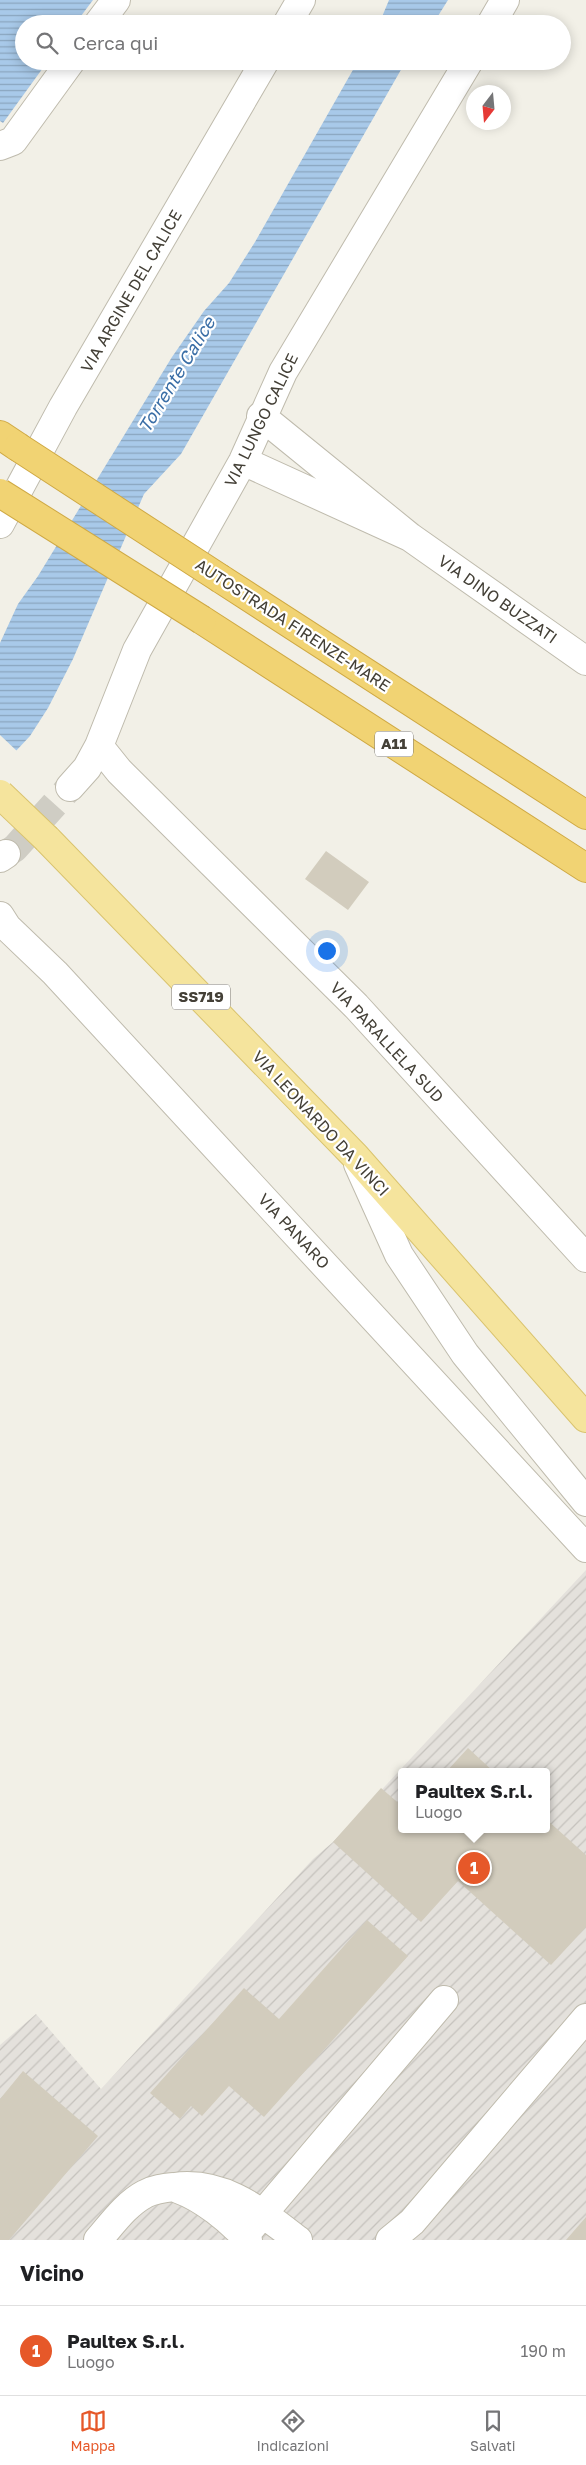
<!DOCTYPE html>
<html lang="it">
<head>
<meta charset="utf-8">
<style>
  body { margin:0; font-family:"Golos Text",sans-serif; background:#f2f2f2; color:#202124 }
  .compass { position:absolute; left:466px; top:85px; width:45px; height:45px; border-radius:50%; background:#fff; box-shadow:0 2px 12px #0003; rotate:196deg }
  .you { position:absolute; left:326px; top:950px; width:18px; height:18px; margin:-12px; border:4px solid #fff; border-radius:50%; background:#1a73e8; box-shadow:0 0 0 8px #1a73e833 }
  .badge { display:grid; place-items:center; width:32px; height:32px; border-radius:50%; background:#e65829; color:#fff; font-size:16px; font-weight:700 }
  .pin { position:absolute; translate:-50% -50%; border:2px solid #fff; box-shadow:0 1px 5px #0006 }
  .popup { position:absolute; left:398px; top:1768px; width:152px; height:65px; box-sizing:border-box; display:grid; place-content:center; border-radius:5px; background:#fff; filter:drop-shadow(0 1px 4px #0005); font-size:16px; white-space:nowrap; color:#757577 }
  .popup b { font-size:19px; color:#202124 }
  .popup::after { content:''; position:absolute; left:50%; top:100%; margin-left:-10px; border:10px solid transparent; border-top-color:#fff }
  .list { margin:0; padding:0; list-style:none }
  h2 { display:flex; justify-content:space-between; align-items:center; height:65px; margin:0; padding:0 20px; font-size:21px }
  h2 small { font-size:16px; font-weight:400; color:#757577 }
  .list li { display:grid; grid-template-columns:32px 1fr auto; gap:15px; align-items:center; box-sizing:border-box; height:90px; padding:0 20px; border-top:1px solid #e0e0e0 }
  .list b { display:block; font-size:19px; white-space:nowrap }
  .list p { margin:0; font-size:16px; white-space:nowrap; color:#757577 }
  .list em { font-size:16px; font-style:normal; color:#757577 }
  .icon { flex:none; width:28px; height:28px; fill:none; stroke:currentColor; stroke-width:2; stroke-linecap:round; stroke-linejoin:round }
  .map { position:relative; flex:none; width:586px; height:2240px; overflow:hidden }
  .search { position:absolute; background:#fff; box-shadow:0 2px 12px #0003; left:15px; right:15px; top:15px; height:55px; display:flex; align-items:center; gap:12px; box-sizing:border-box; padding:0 18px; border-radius:28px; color:#757577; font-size:19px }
  .sheet { height:155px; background:#fff }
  nav { display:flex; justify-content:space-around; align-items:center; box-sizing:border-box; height:70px; border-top:1px solid #e0e0e0; background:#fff; font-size:14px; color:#757577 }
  nav a { display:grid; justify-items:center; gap:2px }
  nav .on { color:#e65829 }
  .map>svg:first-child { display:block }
  .industrial { fill:url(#industrial-furrows); fill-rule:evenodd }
  .water { fill:url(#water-rules) }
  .pier { fill:#f2f0e7 }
  .building { fill:#d2ccbd }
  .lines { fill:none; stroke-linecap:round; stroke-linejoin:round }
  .minor-tunnel { stroke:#cfcdc4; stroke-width:28; stroke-dasharray:28 14; stroke-linecap:butt }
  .minor-casing { stroke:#bfbbad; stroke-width:30 }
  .major-casing { stroke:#d9c36e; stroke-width:30 }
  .highway-casing { stroke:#cfa944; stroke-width:30 }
  .minor { stroke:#fff; stroke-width:28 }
  .major { stroke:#f5e49d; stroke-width:28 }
  .highway { stroke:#f1d373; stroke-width:28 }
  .major-bridge-casing { stroke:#d9c36e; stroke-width:30; stroke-linecap:butt }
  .highway-bridge-casing { stroke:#cfa944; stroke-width:30; stroke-linecap:butt }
  .major-bridge { stroke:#f5e49d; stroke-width:28 }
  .highway-bridge { stroke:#f1d373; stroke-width:28 }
  .labels { text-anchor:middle; stroke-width:4.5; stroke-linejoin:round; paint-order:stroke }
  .shield { fill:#fff; stroke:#7c7973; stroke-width:1 }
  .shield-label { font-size:15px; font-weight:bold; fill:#444037 }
  .street-label { font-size:16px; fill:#444037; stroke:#fff }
  .water-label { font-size:18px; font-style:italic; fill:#3a6ea6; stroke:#fff }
</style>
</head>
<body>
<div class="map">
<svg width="586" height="2240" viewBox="0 0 586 2240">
  <defs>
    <pattern id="industrial-furrows" width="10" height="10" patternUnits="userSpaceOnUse" patternTransform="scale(1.25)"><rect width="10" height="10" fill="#e4e1dc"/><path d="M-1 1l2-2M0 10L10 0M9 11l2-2" fill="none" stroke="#c5c2bd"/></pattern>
    <pattern id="water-rules" width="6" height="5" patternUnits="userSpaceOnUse" patternTransform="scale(1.25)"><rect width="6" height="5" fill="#a8c9e9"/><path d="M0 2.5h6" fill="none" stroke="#8aa5be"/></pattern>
  </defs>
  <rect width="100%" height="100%" fill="#f2f0e7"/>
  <path class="industrial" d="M586,1570V2240H0V2045L36,2014L101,2089L313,1859L333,1842ZM402,1772H546V1829H402Z"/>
  <path class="water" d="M0,0H93L75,24H24V61H48L3,123L0,121Z
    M389,0H448L433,24H379Z
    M358,61H406L181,454L144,494L73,659L48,708L30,736L0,768V643L18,604L38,576L172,357L204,311L229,283L255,242Z"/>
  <path class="pier" d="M0,735L18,752L0,771Z"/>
  <path class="building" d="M326,851L369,882L348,910L305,879Z
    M468,1748L494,1772H446Z
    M381,1788L402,1806V1829H546V1819L586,1855V1927L551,1965L458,1881L421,1922L333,1842Z
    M367,1920L408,1956L264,2117L229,2086L202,2116L191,2106L180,2119L150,2093L244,1988L279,2019Z
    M23,2071L98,2136L9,2240H0V2099Z
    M586,2217V2240H566Z"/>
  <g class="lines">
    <path class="minor-tunnel" d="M6,854L15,848L70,787"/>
    <defs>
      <path id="minor" d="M98,24L116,0
        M287,24L301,0
        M491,24L505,0
        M0,146L13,141L71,61
        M243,461L410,537L261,416
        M0,524L63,407L265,61
        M410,537L586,661
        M99,746L119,771L356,1006L586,1258
        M70,787L87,768L99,746L137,650L243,461L283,372L469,61
        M0,858L6,854
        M0,916L7,927L55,973L586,1548
        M358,1164L399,1255L465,1354L586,1502
        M178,2189C203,2198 230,2220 248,2240
        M244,2236L444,2000
        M98,2240C112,2224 126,2204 145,2194C154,2189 164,2188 174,2187C224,2180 261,2212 298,2240
        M390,2240L412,2222L586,2018"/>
      <path id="major" d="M47,839L355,1156L586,1418"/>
      <path id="highway" d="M0,435L18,447
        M221,579L586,815
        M202,620L586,868"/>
    </defs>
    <use href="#minor" class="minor-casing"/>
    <use href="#major" class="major-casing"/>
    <use href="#highway" class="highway-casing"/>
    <use href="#minor" class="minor"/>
    <use href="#major" class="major"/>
    <use href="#highway" class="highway"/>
    <defs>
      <path id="major-bridge" d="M0,794L47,839"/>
      <path id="highway-bridge" d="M18,447L221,579
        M0,493L202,620"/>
    </defs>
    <use href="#major-bridge" class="major-bridge-casing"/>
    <use href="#highway-bridge" class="highway-bridge-casing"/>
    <use href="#major-bridge" class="major-bridge"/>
    <use href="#highway-bridge" class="highway-bridge"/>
  </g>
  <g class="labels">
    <g class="shield">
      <rect x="375" y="731.5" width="38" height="25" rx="4"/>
      <rect x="172" y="984.5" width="58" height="25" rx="4"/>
    </g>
    <g class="shield-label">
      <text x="394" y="749">A11</text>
      <text x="201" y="1002">SS719</text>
    </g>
    <g class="street-label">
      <text transform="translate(131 291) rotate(-60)" y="6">VIA ARGINE DEL CALICE</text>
      <text transform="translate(261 420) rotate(-64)" y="6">VIA LUNGO CALICE</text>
      <text transform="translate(498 599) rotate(35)" y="6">VIA DINO BUZZATI</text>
      <text transform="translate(293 625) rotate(33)" y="6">AUTOSTRADA FIRENZE-MARE</text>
      <text transform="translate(387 1042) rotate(47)" y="6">VIA PARALLELA SUD</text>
      <text transform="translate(321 1123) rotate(47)" y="6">VIA LEONARDO DA VINCI</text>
      <text transform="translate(294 1231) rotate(47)" y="6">VIA PANARO</text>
    </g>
    <g class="water-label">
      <text transform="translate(177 375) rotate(-59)" y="6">Torrente Calice</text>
    </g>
  </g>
</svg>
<svg class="compass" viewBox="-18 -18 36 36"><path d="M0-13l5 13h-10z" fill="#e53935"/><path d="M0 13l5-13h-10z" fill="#757577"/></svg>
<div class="you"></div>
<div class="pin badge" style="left:474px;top:1868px">1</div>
<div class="popup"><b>Paultex S.r.l.</b>Luogo</div>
<div class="search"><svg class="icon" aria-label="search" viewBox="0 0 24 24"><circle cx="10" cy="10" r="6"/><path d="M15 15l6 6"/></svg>Cerca qui</div>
</div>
<section class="sheet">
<h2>Vicino<small></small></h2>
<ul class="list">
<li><span class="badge">1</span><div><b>Paultex S.r.l.</b><p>Luogo</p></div><em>190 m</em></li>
</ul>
</section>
<nav>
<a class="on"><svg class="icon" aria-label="map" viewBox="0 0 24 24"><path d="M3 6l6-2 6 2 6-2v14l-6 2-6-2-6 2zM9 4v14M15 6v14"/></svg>Mappa</a>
<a><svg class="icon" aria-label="directions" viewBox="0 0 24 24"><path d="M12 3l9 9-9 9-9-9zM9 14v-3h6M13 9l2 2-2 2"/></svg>Indicazioni</a>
<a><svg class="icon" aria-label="saved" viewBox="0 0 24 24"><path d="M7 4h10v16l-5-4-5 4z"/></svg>Salvati</a>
</nav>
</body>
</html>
